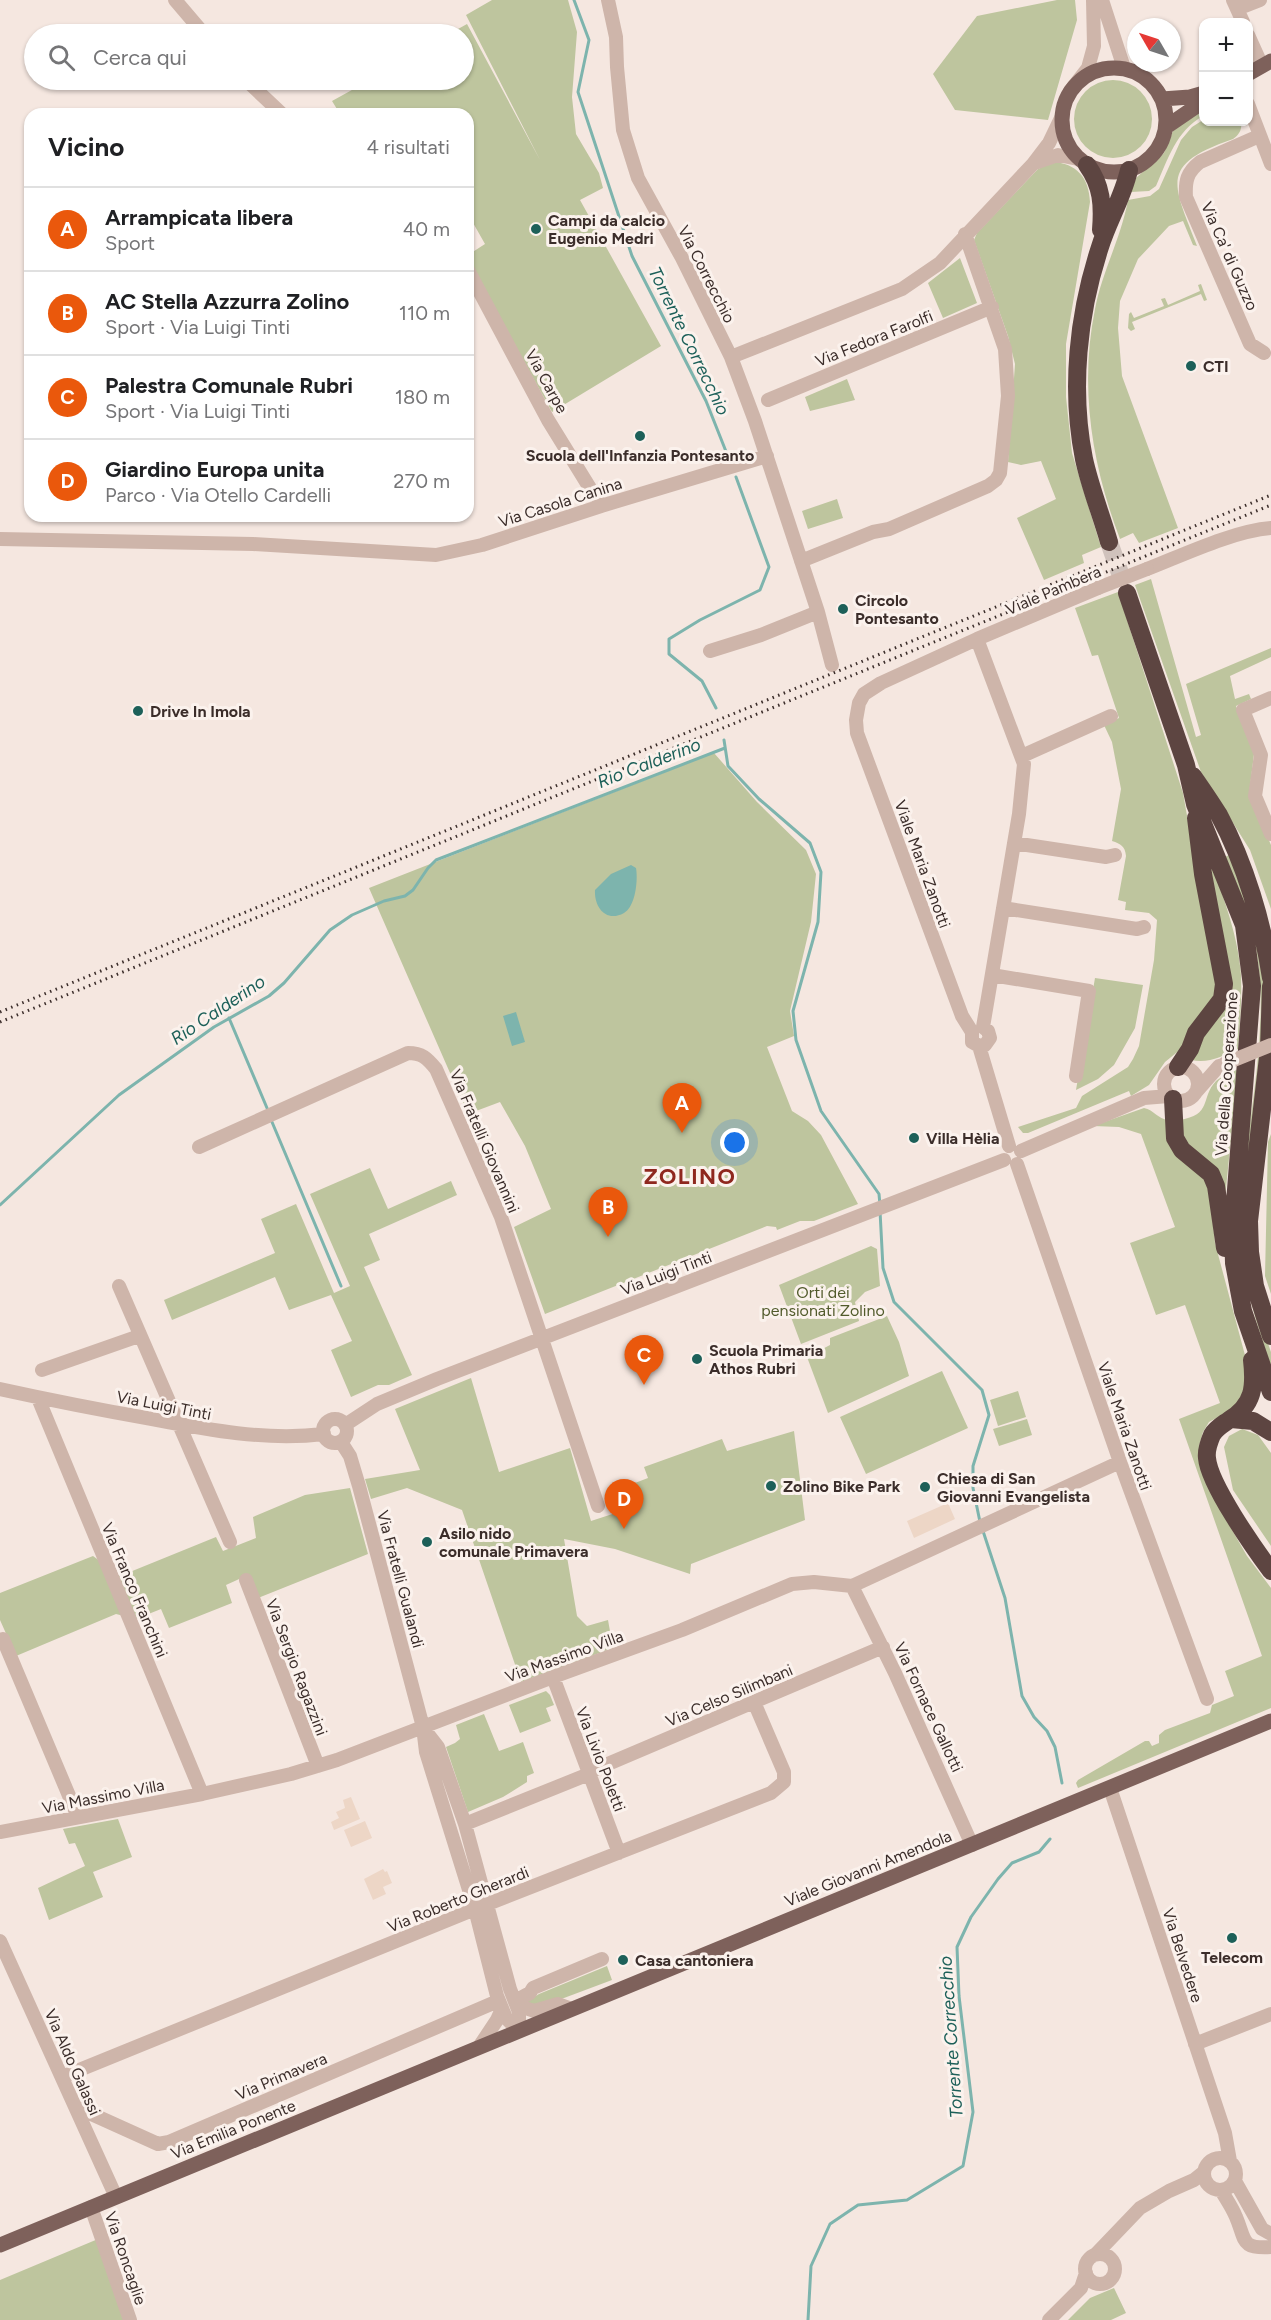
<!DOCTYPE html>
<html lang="it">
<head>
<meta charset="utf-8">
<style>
  body { margin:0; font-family:Figtree,sans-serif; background:#f6f6f6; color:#202124 }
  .controls { position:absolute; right:18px; top:18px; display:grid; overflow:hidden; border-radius:12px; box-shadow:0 2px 4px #0004 }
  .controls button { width:54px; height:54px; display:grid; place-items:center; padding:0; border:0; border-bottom:2px solid #e0e0e0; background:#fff; color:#202124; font:30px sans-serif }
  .compass { position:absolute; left:1127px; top:18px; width:54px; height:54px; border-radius:50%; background:#fff; box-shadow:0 2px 4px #0004; rotate:309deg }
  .you { position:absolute; left:735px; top:1143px; width:21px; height:21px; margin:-15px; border:4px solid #fff; border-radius:50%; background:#1a73e8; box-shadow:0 0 0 9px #1a73e833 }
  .badge { display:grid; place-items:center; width:39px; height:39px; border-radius:50%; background:#ea580c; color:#fff; font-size:20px; font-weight:700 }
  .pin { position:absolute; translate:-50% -50px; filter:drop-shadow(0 2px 3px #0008) }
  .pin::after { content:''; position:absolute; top:32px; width:21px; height:18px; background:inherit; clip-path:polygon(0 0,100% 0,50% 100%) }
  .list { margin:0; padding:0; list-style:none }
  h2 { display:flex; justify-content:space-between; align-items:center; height:78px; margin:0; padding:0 24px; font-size:26px }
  h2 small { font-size:20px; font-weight:400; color:#757577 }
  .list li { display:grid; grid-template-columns:39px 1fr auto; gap:18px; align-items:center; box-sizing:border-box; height:84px; padding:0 24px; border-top:2px solid #e0e0e0 }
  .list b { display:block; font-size:22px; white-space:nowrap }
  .list p { margin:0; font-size:20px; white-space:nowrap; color:#757577 }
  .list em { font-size:20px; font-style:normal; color:#757577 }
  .icon { flex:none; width:33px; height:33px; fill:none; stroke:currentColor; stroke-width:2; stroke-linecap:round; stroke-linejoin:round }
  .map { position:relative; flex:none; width:1271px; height:2320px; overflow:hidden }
  .search { position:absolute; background:#fff; box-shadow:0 2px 4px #0004; left:24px; top:24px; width:450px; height:66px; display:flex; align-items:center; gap:15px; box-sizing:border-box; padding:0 21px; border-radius:33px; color:#757577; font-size:22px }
  .panel { position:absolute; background:#fff; box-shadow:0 2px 4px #0004; left:24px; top:108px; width:450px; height:414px; border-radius:18px }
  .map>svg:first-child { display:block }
  .green { fill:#bec59e }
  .plaza { fill:#edd6c6 }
  .water { fill:#7db4ad }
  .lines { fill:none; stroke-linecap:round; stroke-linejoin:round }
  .stream { stroke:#7db4ad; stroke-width:3 }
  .highway-tunnel { stroke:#d0c2bc; stroke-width:18; stroke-dasharray:18 9; stroke-linecap:butt }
  .minor { stroke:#ceb5aa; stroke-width:14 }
  .major { stroke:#7e615b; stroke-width:15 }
  .highway { stroke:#5d4541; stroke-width:18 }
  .rail { stroke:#3b2d2a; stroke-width:3; stroke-dasharray:1.5 4.5; stroke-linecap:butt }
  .minor-bridge { stroke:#ceb5aa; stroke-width:14 }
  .poi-dot { fill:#1d6059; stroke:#fbf2ed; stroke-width:2 }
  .labels { text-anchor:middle; stroke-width:6; stroke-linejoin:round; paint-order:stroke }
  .poi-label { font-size:16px; font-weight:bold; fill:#3b2d2a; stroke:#fbf2ed; text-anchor:start }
  .street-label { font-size:16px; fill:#3b2d2a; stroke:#fbf2ed }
  .park-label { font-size:16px; fill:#525b2c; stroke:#fbf2ed }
  .water-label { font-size:18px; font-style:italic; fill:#1d6059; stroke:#fbf2ed }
  .district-label { font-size:22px; font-weight:bold; letter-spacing:1.5px; fill:#8f271e; stroke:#fbf2ed }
</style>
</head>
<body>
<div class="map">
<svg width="1271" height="2320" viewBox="0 0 1271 2320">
  <rect width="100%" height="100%" fill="#f5e7e0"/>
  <path class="green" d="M492,0H568L577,32L572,97L576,134L599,173L603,188L580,200L661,346L552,412L468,261V255L485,244L468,214V114H340L332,101L370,80H464V34H449L467,24L540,160L466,15Z
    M1057,0H1075L1077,20L1048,120L955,110L933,74L977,16Z
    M1074 119a39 39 0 1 1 78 0a39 39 0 1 1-78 0Z
    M1203,109V116C1176,131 1168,159 1156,186L1149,191L1131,192L1136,178L1164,153L1173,131Z
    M1203,120L1241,122C1242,129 1240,134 1233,139C1158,165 1173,183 1197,246L1193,245L1183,221L1169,226L1138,259L1120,301L1118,328L1122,376L1178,528L1139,543L1133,533L1120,539C1092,466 1079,387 1095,309C1102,272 1121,238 1128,200L1150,196L1159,189L1181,140L1192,127Z
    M1052,162C1077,163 1089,178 1090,202L1066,344V397L1072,453L1101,547L1082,555L1084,563L1044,580L1017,518L1056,499L1041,461L1021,465L1008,462L1015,364L1008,336L974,240L977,233L1038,169Z
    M960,258L977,303L943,318L928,283Z
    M1201,284L1207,300L1204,301L1201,294L1132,322L1135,329L1131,331L1128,328L1129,314L1131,312L1134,318L1164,306L1161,299L1165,298L1168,305L1200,291L1198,285Z
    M847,379L855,400L810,411L805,397Z
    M837,499L843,518L808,529L802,511Z
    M1151,579L1196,737L1201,735L1186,684L1271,648V657L1230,676L1235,699L1249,694L1251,699L1236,706L1254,754L1249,795L1271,845V909L1250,850L1201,772L1135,585Z
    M1118,592L1183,793L1217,985L1214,998L1181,1049L1165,1062L1149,1085L1131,1096L1129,1091L1028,1133H1023L1018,1127L1076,1108L1082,1096L1128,1067L1133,1059L1139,1046L1154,960L1157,920L1149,913L1125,910L1126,902L1118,900L1126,856C1125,846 1121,844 1112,841L1121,789L1112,742L1104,725L1119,718L1098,655L1092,656L1075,608Z
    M714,753L757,802L806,850L816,874L811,922L790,1011L794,1036L767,1047L792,1111L808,1121L821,1135L858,1204L814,1221H800L777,1230L776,1227L767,1226L545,1314L514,1227L551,1209L525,1146L500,1102L468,1114L369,888Z
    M1206,846C1219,887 1238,931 1241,975C1242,1000 1240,1024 1238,1049C1222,1056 1209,1064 1191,1060L1202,1035L1222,1010Z
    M1229,855L1244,889L1264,969V1022L1251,1168L1266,1338L1271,1352V1366C1254,1318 1240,1271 1241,1220C1243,1137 1267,1053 1259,970C1255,930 1241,893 1225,857Z
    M1095,978L1143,985L1135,1028L1114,1065L1098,1079L1076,1090Z
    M1238,1069L1225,1198L1183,1140L1179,1120C1213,1115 1200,1098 1216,1081C1222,1076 1231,1073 1238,1069Z
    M1144,1108C1154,1110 1158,1119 1168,1120L1197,1171L1209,1186L1215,1243L1246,1359L1247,1393L1233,1409L1209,1422L1203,1432L1199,1446L1224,1516L1247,1556L1271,1588V1708L1078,1788L1076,1783L1078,1780L1145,1741H1149L1152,1746L1159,1743V1735L1165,1730L1210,1713L1212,1705L1234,1696L1225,1671L1262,1656L1179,1419L1220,1403L1185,1305L1156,1315L1130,1243L1175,1227L1141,1134L1119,1127L1093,1126Z
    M1271,1134V1294L1265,1276L1268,1142Z
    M370,1168L388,1209L451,1181L457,1195L369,1234L380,1260L364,1267L412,1375L389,1385H378L351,1397L331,1350L352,1341L331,1295L289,1310L275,1277L172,1320L164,1300L275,1253L261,1219L296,1204L334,1293L350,1286L310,1194Z
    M871,1246L877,1249L880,1286L865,1292L855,1302L859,1321L801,1344L779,1285Z
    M887,1316L899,1342L909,1376L828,1413L807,1357L830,1345V1338Z
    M942,1371L968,1428L866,1474L840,1417Z
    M471,1378L499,1472L570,1448L591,1521L634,1507L627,1486L648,1478L644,1467L722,1439L727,1451L794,1431L805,1520L691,1564L690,1574L615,1549L564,1539L577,1616L587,1626L608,1620L613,1648L521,1682L462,1510L407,1488L371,1499L365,1479L420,1470L395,1409Z
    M1018,1391L1026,1417L998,1426L990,1400Z
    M1027,1419L1032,1435L999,1446L993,1429Z
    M1242,1429L1258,1435L1271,1453V1546L1233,1490L1224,1447L1229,1436Z
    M350,1488L368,1554L258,1598L248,1575L226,1585L232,1603L169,1628L161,1609L136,1619L116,1614L16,1656L0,1620V1593L93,1556L120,1576L216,1537L223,1551L256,1538L253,1517L305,1495Z
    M546,1691L550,1695L554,1705L546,1708L551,1721L520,1733L509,1705Z
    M484,1714L499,1751L523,1742L534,1773L527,1776V1782L503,1797L468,1812L446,1747L455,1743L460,1739L456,1725Z
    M118,1819L132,1857L93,1872L103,1897L49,1920L38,1888L85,1866L75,1843L69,1844L63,1829Z
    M607,1966L612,1980L540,2007L525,2003L539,1994Z
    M98,2239L128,2320H0V2280Z
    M1114,2288L1126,2313L1111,2320H1068L1090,2298Z"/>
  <path class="plaza" d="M948,1503L955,1519L914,1538L907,1521Z
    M351,1797L360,1819L334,1830L331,1822L339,1818L336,1812L345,1808L343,1800Z
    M365,1821L372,1838L351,1847L344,1830Z
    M383,1869L385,1872L387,1871L392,1883L383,1887L386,1894L373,1900L364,1879Z"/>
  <path class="water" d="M631,865L636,868C638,879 636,906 624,913C606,923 594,907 595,890L611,874Z
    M516,1012L525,1042L512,1046L503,1016Z"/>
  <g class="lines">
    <path class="stream" d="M574,0L589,40L578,92L632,256L706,401L727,454
      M716,708L702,681L669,654V639L700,620L760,590L769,567L736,477
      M724,740L728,766L759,799L810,843L821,872L818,922L793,1011L796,1040L821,1111L879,1194L880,1205
      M229,1018L267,1108
      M272,1122L341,1286
      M0,1205L119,1095L214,1027L269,996L284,983L330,930L352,915L384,901L405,896L413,890L428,868L436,860L725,748
      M880,1211L883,1268L894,1302L982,1390L989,1415L973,1466V1488L980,1522
      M983,1531L1005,1598L1022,1696L1034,1717L1047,1731L1055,1747L1062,1783
      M808,2320L811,2266L830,2224L858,2205L907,2200L963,2166L973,2112L959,1996L957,1947L971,1917L998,1879L1012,1863L1039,1852L1050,1839"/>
    <path class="highway-tunnel" d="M1109,542L1127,593"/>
    <path class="minor" d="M175,0L204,34
      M608,0L616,37L617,67L623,130L638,178L682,258L731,357L755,421L818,612L832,665
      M1102,0L1124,68
      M1233,0L1243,22
      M1237,9L1260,0
      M1248,35L1262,66
      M246,80L282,114
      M1070,91L1088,68L1094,46L1093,0
      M1248,104L1271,164
      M1259,136L1200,162C1187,172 1185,181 1186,197L1250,344L1264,353
      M1035,163L1058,155L1078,159
      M468,270L548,420L601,506
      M731,357L902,289L940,263L1033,164L1049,143L1061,118
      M768,400L992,307
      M0,539L253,544L436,555L482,545L601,506L767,456
      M801,561L873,532L889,529L988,486L996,480L1000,473L1008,396L1005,349L965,234
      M1147,569C1183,555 1233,531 1271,528
      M977,639L1024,764L1019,814L983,1027
      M710,651L761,635L818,612
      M1271,698L1243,710L1261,755L1255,796L1271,834
      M1022,756L1111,716
      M1014,843L1106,857L1115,855
      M1003,908L1137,929L1144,927
      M992,975L1089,991L1076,1076
      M979,1046L985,1045L990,1038L988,1031L983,1027
      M1164 1084a17 17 0 1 1 34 0a17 17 0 1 1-34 0Z
      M1197,1091L1219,1066
      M1009,1146L979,1046L972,1042V1032L962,1016L857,733L856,720L859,703L864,694L881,683L977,639L1098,588
      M199,1147L408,1053C422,1053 427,1058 436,1069L501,1217L598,1506
      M1021,1151L1144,1098L1169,1096
      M1017,1164L1120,1462L1207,1699
      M119,1286L230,1542
      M42,1370L139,1336
      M0,1389C50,1400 101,1410 152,1419C209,1430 266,1441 324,1434
      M38,1398L202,1794
      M323 1431a12 12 0 1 1 24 0a12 12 0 1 1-24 0Z
      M345,1425L377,1404L437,1379L1004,1160
      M341,1442L350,1456L359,1486L423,1727L426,1752L475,1909L497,1996L506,2018L519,2031
      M246,1580L318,1766
      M852,1586L895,1673L972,1845
      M3,1639L78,1817
      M553,1677L619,1853
      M424,1729L438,1747L465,1824L510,1989L519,2012V2031
      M589,1772L883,1647
      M1110,1788L1225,2133L1230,2161
      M465,1824L589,1774
      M0,1832L202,1794L291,1774L337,1760L553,1677L682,1630L792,1584L814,1582L852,1586L1120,1462
      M0,1941L116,2197
      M515,2001L530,1993L533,1988L602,1959
      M517,2005L534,2011L558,2004L572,2009
      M1195,2044L1271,2014
      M479,2047L497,2020L502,2009
      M62,2077L475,1909L771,1793L784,1782V1772L754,1702
      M76,2107L158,2144L169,2142L498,2001
      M1204 2174a16 16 0 1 1 32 0a16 16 0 1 1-32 0Z
      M1235,2181L1262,2229L1271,2234
      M1221,2190C1226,2199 1232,2207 1236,2217C1246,2240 1240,2249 1271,2247
      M91,2207L130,2320
      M1085 2269a15 15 0 1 1 30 0a15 15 0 1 1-30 0Z
      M1095,2255L1140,2208L1169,2191L1194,2180L1204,2172
      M1049,2320L1081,2288L1086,2273"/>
    <path class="major" d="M1062 120a52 52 0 1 1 104 0a52 52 0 1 1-104 0Z
      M1248,74L1271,61
      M1162,99L1190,97L1204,93
      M1166,127L1204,101
      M0,2245L1271,1721"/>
    <path class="highway" d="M1087,165C1102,186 1103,205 1101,230
      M1109,542C1101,514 1090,487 1084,459C1070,389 1078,314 1100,247C1108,221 1123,197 1129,170
      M1127,593L1186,765L1195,804L1244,925L1252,986L1233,1228L1234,1263L1243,1311L1271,1392
      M1193,776C1202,789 1211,802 1219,815C1245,863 1263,924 1271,978
      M1271,986L1269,1049L1249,1221L1250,1252L1255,1286L1271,1336
      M1178,1067L1190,1049L1196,1033L1222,999L1224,984L1203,874L1196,818
      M1173,1099L1175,1138L1182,1150L1211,1174L1216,1186L1225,1248
      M1252,1360C1255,1386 1254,1405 1229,1420C1222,1425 1216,1428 1212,1435C1209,1442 1206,1451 1207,1458C1209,1484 1254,1548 1271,1571
      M1231,1419L1253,1421L1271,1432"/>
    <path class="rail" d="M0,1012L1271,495
      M0,1022L1271,505"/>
    <path class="minor-bridge" d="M1098,588L1147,569
      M1224,1064L1271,1045"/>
  </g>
  <g class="poi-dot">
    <circle cx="536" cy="229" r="6"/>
    <circle cx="1191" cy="366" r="6"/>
    <circle cx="640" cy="436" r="6"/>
    <circle cx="843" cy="609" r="6"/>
    <circle cx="138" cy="711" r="6"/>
    <circle cx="914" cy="1138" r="6"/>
    <circle cx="697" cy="1359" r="6"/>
    <circle cx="771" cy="1486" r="6"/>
    <circle cx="925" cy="1487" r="6"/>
    <circle cx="427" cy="1542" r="6"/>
    <circle cx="1232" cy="1938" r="6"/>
    <circle cx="623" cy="1960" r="6"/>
  </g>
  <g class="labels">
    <g class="poi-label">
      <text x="548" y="226">Campi da calcio<tspan x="548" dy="18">Eugenio Medri</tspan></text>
      <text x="1203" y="372">CTI</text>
      <text x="640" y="461" text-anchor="middle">Scuola dell'Infanzia Pontesanto</text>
      <text x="855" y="606">Circolo<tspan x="855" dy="18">Pontesanto</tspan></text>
      <text x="150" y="717">Drive In Imola</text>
      <text x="926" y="1144">Villa Hèlia</text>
      <text x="709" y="1356">Scuola Primaria<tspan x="709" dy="18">Athos Rubri</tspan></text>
      <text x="937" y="1484">Chiesa di San<tspan x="937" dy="18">Giovanni Evangelista</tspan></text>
      <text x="783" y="1492">Zolino Bike Park</text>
      <text x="439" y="1539">Asilo nido<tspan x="439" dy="18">comunale Primavera</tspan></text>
      <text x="1232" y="1963" text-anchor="middle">Telecom</text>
      <text x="635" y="1966">Casa cantoniera</text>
    </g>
    <g class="street-label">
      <text transform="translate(1230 256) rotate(66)" y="6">Via Ca' di Guzzo</text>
      <text transform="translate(707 274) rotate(63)" y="6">Via Correcchio</text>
      <text transform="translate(874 338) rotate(-22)" y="6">Via Fedora Farolfi</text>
      <text transform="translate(547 381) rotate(61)" y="6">Via Carpe</text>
      <text transform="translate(560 502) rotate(-18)" y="6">Via Casola Canina</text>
      <text transform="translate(1053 590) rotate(-23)" y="6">Viale Pambera</text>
      <text transform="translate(923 864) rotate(70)" y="6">Viale Maria Zanotti</text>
      <text transform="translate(1226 1074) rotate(-86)" y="6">Via della Cooperazione</text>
      <text transform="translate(485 1141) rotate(67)" y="6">Via Fratelli Giovannini</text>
      <text transform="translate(666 1273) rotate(-21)" y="6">Via Luigi Tinti</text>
      <text transform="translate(164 1405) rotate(11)" y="6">Via Luigi Tinti</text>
      <text transform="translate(1125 1426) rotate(71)" y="6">Viale Maria Zanotti</text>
      <text transform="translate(401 1579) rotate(75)" y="6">Via Fratelli Gualandi</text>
      <text transform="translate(135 1590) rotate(67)" y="6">Via Franco Franchini</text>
      <text transform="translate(564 1656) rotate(-20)" y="6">Via Massimo Villa</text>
      <text transform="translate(297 1667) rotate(69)" y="6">Via Sergio Ragazzini</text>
      <text transform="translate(729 1695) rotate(-23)" y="6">Via Celso Silimbani</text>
      <text transform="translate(929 1707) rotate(65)" y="6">Via Fornace Gallotti</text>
      <text transform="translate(601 1759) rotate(69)" y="6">Via Livio Poletti</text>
      <text transform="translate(103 1796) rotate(-11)" y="6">Via Massimo Villa</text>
      <text transform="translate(868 1868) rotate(-22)" y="6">Viale Giovanni Amendola</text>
      <text transform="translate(458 1899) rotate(-22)" y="6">Via Roberto Gherardi</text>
      <text transform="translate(1183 1955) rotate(72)" y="6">Via Belvedere</text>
      <text transform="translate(73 2062) rotate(66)" y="6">Via Aldo Galassi</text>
      <text transform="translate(281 2076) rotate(-23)" y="6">Via Primavera</text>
      <text transform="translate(233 2129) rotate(-22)" y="6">Via Emilia Ponente</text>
      <text transform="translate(126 2258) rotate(71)" y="6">Via Roncaglie</text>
    </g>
    <g class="park-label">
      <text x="823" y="1298">Orti dei<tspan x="823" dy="18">pensionati Zolino</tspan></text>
    </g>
    <g class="water-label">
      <text transform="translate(689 341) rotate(64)" y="6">Torrente Correcchio</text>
      <text transform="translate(649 763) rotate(-21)" y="6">Rio Calderino</text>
      <text transform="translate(218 1010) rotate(-34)" y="6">Rio Calderino</text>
      <text transform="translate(951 2037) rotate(-94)" y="6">Torrente Correcchio</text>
    </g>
    <g class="district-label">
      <text x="690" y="1184">ZOLINO</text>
    </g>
  </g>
</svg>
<div class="controls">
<button>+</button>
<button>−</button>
</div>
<svg class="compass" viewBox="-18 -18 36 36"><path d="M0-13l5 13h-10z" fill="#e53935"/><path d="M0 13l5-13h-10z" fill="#757577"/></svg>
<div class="you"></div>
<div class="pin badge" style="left:682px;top:1133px">A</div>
<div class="pin badge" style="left:608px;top:1237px">B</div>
<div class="pin badge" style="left:644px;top:1385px">C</div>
<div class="pin badge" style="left:624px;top:1529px">D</div>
<div class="search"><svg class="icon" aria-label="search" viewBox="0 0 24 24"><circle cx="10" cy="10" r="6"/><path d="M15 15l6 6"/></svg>Cerca qui</div>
<section class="panel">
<h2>Vicino<small>4 risultati</small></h2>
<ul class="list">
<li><span class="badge">A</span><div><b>Arrampicata libera</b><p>Sport</p></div><em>40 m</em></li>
<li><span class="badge">B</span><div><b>AC Stella Azzurra Zolino</b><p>Sport · Via Luigi Tinti</p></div><em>110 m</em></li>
<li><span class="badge">C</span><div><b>Palestra Comunale Rubri</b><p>Sport · Via Luigi Tinti</p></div><em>180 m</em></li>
<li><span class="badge">D</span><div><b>Giardino Europa unita</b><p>Parco · Via Otello Cardelli</p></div><em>270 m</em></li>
</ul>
</section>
</div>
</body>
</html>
